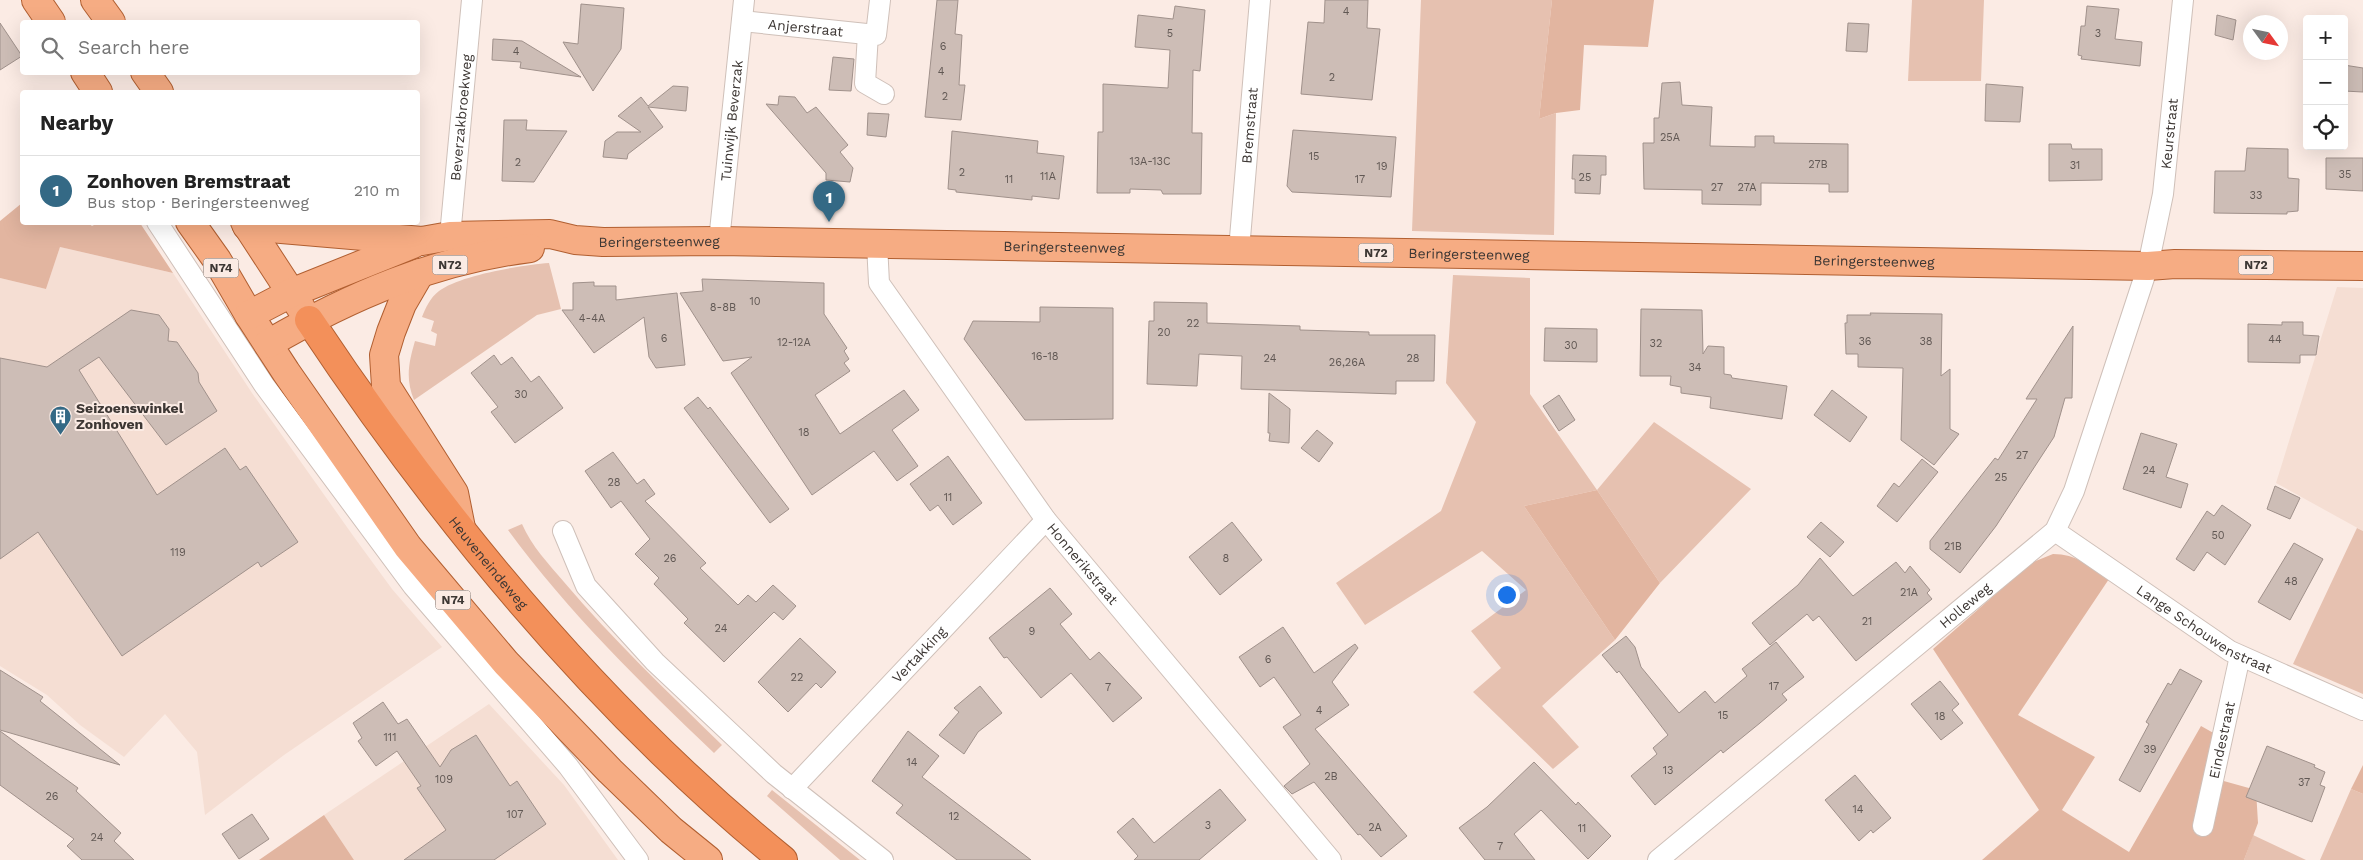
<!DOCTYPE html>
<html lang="en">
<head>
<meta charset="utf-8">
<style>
  body { margin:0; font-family:"Work Sans",sans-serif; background:#f6f6f6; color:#222 }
  .controls { position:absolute; right:15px; top:15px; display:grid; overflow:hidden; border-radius:5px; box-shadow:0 5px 20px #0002 }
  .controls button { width:45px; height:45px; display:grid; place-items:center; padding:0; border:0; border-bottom:1px solid #e0e0e0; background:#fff; color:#222; font:25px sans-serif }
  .compass { position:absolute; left:2243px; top:15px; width:45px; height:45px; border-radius:50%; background:#fff; box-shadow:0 5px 20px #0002; rotate:123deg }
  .you { position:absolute; left:1506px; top:594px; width:18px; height:18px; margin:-12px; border:4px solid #fff; border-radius:50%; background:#1a73e8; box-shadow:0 0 0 8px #1a73e833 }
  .badge { display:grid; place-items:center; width:32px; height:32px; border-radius:50%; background:#346985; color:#fff; font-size:16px; font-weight:700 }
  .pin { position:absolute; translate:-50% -41px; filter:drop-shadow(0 1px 2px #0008) }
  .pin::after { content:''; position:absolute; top:26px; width:18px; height:15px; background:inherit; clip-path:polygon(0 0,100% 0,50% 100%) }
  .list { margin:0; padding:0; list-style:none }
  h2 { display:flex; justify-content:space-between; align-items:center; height:65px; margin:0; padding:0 20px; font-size:21px }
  h2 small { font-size:16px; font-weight:400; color:#767676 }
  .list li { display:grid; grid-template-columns:32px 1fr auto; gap:15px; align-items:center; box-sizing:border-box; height:70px; padding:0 20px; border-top:1px solid #e0e0e0 }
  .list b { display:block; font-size:19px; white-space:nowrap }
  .list p { margin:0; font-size:16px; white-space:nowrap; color:#767676 }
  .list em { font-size:16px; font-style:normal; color:#767676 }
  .icon { flex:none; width:28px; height:28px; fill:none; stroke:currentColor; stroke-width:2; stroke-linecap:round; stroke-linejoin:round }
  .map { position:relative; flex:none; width:2363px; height:860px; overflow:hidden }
  .search { position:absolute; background:#fff; box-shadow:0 5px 20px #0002; left:20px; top:20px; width:400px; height:55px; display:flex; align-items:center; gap:12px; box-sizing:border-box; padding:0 18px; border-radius:5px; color:#767676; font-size:19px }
  .panel { position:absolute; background:#fff; box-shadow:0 5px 20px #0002; left:20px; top:90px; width:400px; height:135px; border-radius:5px }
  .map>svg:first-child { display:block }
  .built { fill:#f5ded3 }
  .green { fill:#e6c1b0 }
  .forest { fill:#e2b5a0 }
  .building { fill:#cdbdb6; stroke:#a0918b }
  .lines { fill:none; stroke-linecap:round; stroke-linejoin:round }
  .minor-casing { stroke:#cfc0b9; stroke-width:22 }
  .primary-casing { stroke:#b15f31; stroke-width:30 }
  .trunk-casing { stroke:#b15f31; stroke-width:30 }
  .minor { stroke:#fff; stroke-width:20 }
  .primary { stroke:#f6ac83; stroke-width:28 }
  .trunk { stroke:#f3905a; stroke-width:28 }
  .labels { text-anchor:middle; stroke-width:4; stroke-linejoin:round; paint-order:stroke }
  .number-label { font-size:11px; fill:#615854 }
  .shield { fill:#fbebe4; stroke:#766d69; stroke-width:1 }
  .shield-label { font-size:12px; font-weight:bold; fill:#3d3734 }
  .street-label { font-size:14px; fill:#3d3734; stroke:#fbebe4 }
  .poi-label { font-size:14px; font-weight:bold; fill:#3d3734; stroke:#fbebe4; text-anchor:start }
</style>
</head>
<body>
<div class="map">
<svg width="2363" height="860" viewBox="0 0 2363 860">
  <rect width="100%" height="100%" fill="#fbebe4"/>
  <path class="built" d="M60,247L173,273L252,393L354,537L392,589L442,647L284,755L205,815L197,752L165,714L124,757L80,725L47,695L0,666V278L46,289Z
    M2337,287L2363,288V531L2276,483Z
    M489,704L564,785L618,860H354L324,815Z"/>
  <path class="green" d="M1421,0H1552L1539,119L1556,113L1554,235L1412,231Z
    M1912,0H1984L1981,81H1908Z
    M549,263L561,309L537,315L414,400C405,378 409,362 415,341L435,346L437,334L431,331L434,321L422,317C426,307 430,298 439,291C460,275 522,265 549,263Z
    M1453,275L1530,278V394L1597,490L1654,422L1751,489L1660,583L1597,490L1524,506L1615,640L1542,706L1579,747L1553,769L1473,692L1501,668L1471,631L1526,590L1482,551L1365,625L1336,583L1441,511L1476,422L1446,383Z
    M522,524C532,547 548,563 564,582C613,640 668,692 722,745L714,753C641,683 568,612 508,530Z
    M2357,528L2363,531V694L2293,664Z
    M2351,789L2363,794V860H2320Z
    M772,790L860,860H840L767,796Z
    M2253,835L2306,860H2244Z"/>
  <path class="forest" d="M1552,0H1654L1648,47L1584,45L1580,110L1556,113L1539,119Z
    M22,203V222L88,223L92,226L98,223H140L173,273L60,247L46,289L0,278V221Z
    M1597,490L1660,583L1615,640L1524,506Z
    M2053,554C2076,554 2091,566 2109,579L2018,715L2095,757L2062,810L2129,852L2201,726L2226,740L2213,778L2256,790L2258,823L2244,860H1982L2039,810L1933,649L2031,563Z
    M2363,765V794L2351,789Z
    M324,815L354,860H259Z"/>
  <path class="building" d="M937,0H958L955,34L962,35L959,85H965L961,120L925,117Z
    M1325,0H1368L1367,28L1380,29L1372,100L1301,94L1308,22L1324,23Z
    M581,4L624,8L621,49L593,91L563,42L578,44Z
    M1175,6L1205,10L1200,71L1193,70L1192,133H1202L1201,194H1163L1161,190L1130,189V193H1097L1098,132H1103V84L1168,88L1170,50L1135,47L1138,15L1173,19Z
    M2087,6L2119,9L2115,39L2142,42L2140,66L2081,59L2082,56L2078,55L2081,26H2085Z
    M2217,15L2236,20L2233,40L2215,35Z
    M0,23L22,56L0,70Z
    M1848,23L1869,24L1867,52L1846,51Z
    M493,39L522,41L581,77L520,68L521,62L492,60Z
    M833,57L854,59L851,91L829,90Z
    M2344,65L2363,68V92L2344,91Z
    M1680,82L1682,105L1712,107L1710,146L1755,147V136H1774V143L1848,144V192H1829V184L1761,183V205L1702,204V190L1644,189L1643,143H1654V118H1659L1662,83Z
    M1986,84L2023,87L2020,122L1985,121Z
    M673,86L688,87L686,111L648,107L663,127L628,154L627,159L603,157L605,141L617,132H641L618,116L641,97L648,106Z
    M779,96L795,97L807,113L816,107L848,145L840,152L853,168L850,182L826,180V173L766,104L778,105Z
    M868,113L889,114L886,137L867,135Z
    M504,120H527L526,130L567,131L534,182L502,181Z
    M1293,130L1396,137L1391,197L1292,192L1287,186Z
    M952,131L1038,141L1037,153L1064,156L1059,199L1032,196V200L956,192V190L948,189Z
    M2049,144H2071L2072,149H2102V180L2049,181Z
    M2247,148L2288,149V178L2299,179L2298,211L2287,212V214L2214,213L2215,171H2245Z
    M1573,155L1606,156V175H1601L1600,194L1575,193V179H1572Z
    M2326,158H2363V191L2326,189Z
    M702,279L824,283V314L847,348L844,351L849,359L844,363L850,371L815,395L840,434L904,390L919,410L892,430L918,466L897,481L874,451L812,495L731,373L752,357L723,361L680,293L703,291Z
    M594,282V286H616V300L677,293L685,365L656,368L649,357L644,317L594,353L562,310H573V283Z
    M1154,302L1207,303V323L1300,326V330L1369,332V335H1435L1434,381H1396V394L1241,389L1242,356L1199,354L1197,386L1147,384L1149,321H1154Z
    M1040,307L1113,308V419L1025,420L964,339L973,321L1040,322Z
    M1641,309L1702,310L1703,354L1708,346L1724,347V374L1731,375L1732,378L1787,386L1782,419L1710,408L1711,397L1681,393V387L1670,385L1671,376H1640Z
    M131,310L159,315L169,329L168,341L177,342L198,373L199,382L217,411L166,445L99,357L79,370L157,495L225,448L240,470L246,466L298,542L261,567L258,562L122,656L38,532L0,559V358L47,367Z
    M1870,313L1942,314L1941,376L1950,369V429L1959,434L1934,465L1901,440L1903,368L1858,367V354H1846L1845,323H1847V315H1871Z
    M2282,322H2303V335L2319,336L2316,355H2300V363L2248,362V324L2282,325Z
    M2073,326L2072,398H2065L2054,437L1996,526L1960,573L1930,549V541L1995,458L1998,460L2037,399H2026Z
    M1545,328L1597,329V362L1544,361Z
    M494,355L501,365L512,357L531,382L539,376L563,408L515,443L491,412L498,407L471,373Z
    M1832,390L1867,417L1850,442L1814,415Z
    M1269,393L1290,409L1289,443L1269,441L1270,433H1268Z
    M1559,395L1575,420L1559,431L1543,406Z
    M698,397L708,409L710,407L789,509L770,523L684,408Z
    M1317,430L1333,443L1319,462L1301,448Z
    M2141,433L2177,444L2166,477L2188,484L2181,508L2123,489Z
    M613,452L637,484L644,479L655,494L645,501L706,563L700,568L738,605L748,595L756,602L773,585L796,606L783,620L774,612L724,662L684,623L688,619L654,584L659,578L635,554L650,539L621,501L611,508L585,471Z
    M948,456L982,503L953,525L938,505L930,511L910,484Z
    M1922,459L1938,472L1897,522L1877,506L1894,483L1899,487Z
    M2275,486L2300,498L2290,519L2267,509Z
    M2222,505L2251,525L2225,565L2207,552L2194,571L2176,559L2207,511L2214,516Z
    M1232,522L1262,560L1220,595L1189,557Z
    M1821,522L1844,542L1830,557L1807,537Z
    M2294,543L2323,559L2290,620L2258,602Z
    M1820,558L1853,596L1896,562L1905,573L1910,566L1930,590L1927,593L1932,599L1856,661L1819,616L1813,621L1807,614L1770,645L1752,623L1798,585Z
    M1050,588L1072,614L1060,624L1090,660L1099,652L1142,698L1113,722L1071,673L1041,698L1007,657L1004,658L989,638Z
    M1283,627L1314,673L1355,644L1358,648L1332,682L1349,705L1315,729L1407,836L1381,857L1360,834L1358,835L1314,782L1292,794L1284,786L1310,764L1283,727L1301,715L1274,677L1260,687L1239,657Z
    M1626,636L1635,647L1641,667L1679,713L1705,691L1715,703L1747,676L1742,669L1776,642L1804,677L1782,694L1787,700L1760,723L1723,753L1721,750L1655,805L1631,776L1657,754L1653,748L1668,735L1619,671L1617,673L1602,655Z
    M800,638L836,672L821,688L816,683L788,712L758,682Z
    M2180,669L2202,681L2140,792L2119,780L2149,724L2146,722L2168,683L2171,685Z
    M0,670L43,697L40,701L120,765L0,730Z
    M1940,681L1959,704L1952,710L1963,723L1941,740L1911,704Z
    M980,686L1002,713L978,732L964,754L939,735L959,712L954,708Z
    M383,702L398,724L407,719L440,767L451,750L476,735L510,786L517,781L546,824L494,860H404L446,830L417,788L421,786L397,751L376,766L358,741L362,738L353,723Z
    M0,731L78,788L76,791L121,833L114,841L134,860H82L67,846L74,839L0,785Z
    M908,731L939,756L922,777L1031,860H957L896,813L903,805L872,781Z
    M2267,746L2315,765L2314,767L2325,772L2320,785L2325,787L2312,822L2246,797Z
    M1534,762L1576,805L1578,802L1611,836L1588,859L1541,810L1514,834L1535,860H1485L1459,828L1487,807Z
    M1855,775L1891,818L1873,833L1871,830L1859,841L1825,800Z
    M1220,789L1246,820L1199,860H1134L1138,856L1117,832L1133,818L1154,843Z
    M252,814L269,839L239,859L222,834Z"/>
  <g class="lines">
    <defs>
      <g id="minor">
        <path id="s1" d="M742,21L876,35L880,0"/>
        <path d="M868,34L865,83L884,94"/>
        <path d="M157,222L264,385L413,586L568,766L638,860"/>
        <path id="s2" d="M450,236L472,0"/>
        <path id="s3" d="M719,241L744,0"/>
        <path id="s4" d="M877,244L879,283L1046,520L1331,860"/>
        <path id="s5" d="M1239,250L1260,0"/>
        <path d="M563,531L586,586L655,662L774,774L883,860"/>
        <path id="s6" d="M2055,531L2230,651L2363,710"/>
        <path id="s7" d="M792,789L1046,520"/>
        <path id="s8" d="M2203,826L2240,656"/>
        <path id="s9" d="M1658,860L2055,531L2074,491L2148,266L2163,194L2183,0"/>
      </g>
      <g id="primary">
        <path d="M36,0L51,22"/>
        <path d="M95,0L111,22"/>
        <path d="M85,72L98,92"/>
        <path d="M145,72L159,92"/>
        <path d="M190,222L217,260L249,315L286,372L408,547L506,663L610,771L671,830L708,860"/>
        <path d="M245,222L301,308"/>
        <path id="s10" d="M247,226L422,241L450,236L550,234L575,240L603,242L719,241L2148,266L2175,264L2363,266"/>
        <path d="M420,273L402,304L391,332L384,355L386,386L454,493L461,528"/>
        <path d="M249,315L291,293L413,244"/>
        <path d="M268,344C350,296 434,260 530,248"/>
      </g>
      <g id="trunk">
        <path id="s11" d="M309,320C442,520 597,709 783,860"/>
      </g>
    </defs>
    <use href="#minor" class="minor-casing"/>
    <use href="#primary" class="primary-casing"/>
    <use href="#trunk" class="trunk-casing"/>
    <use href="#minor" class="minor"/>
    <use href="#primary" class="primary"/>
    <use href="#trunk" class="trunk"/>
  </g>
  <defs>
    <symbol id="building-pin" viewBox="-11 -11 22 30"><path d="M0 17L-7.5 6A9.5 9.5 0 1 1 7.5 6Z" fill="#346985" stroke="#fbebe4"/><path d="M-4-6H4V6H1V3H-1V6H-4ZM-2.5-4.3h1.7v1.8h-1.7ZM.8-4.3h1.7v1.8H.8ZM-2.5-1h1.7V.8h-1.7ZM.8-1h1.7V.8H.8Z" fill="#fff"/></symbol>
  </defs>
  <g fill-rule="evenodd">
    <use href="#building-pin" x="48" y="404" width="25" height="34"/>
  </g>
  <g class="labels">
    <g class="number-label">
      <text x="1346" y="15">4</text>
      <text x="1170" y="37">5</text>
      <text x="2098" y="37">3</text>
      <text x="943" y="50">6</text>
      <text x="516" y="55">4</text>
      <text x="941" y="75">4</text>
      <text x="1332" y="81">2</text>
      <text x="945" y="100">2</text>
      <text x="1670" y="141">25A</text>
      <text x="1314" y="160">15</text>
      <text x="1150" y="165">13A-13C</text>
      <text x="518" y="166">2</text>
      <text x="1818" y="168">27B</text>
      <text x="2075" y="169">31</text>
      <text x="1382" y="170">19</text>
      <text x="962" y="176">2</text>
      <text x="2345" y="178">35</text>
      <text x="1048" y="180">11A</text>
      <text x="1585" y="181">25</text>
      <text x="1009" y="183">11</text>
      <text x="1360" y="183">17</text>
      <text x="1717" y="191">27</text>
      <text x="1747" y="191">27A</text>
      <text x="2256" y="199">33</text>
      <text x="755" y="305">10</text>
      <text x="723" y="311">8-8B</text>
      <text x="592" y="322">4-4A</text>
      <text x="1193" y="327">22</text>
      <text x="1164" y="336">20</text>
      <text x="664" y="342">6</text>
      <text x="2275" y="343">44</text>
      <text x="1865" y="345">36</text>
      <text x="1926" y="345">38</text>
      <text x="794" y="346">12-12A</text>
      <text x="1656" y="347">32</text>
      <text x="1571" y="349">30</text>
      <text x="1045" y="360">16-18</text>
      <text x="1270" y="362">24</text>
      <text x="1413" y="362">28</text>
      <text x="1347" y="366">26,26A</text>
      <text x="1695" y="371">34</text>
      <text x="521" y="398">30</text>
      <text x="804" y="436">18</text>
      <text x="2022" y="459">27</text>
      <text x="2149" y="474">24</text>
      <text x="2001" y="481">25</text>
      <text x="614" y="486">28</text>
      <text x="948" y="501">11</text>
      <text x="2218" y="539">50</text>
      <text x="1953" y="550">21B</text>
      <text x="178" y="556">119</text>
      <text x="670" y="562">26</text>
      <text x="1226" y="562">8</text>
      <text x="2291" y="585">48</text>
      <text x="1909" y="596">21A</text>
      <text x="1867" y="625">21</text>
      <text x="721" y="632">24</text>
      <text x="1032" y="635">9</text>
      <text x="1268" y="663">6</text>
      <text x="797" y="681">22</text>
      <text x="1774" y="690">17</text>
      <text x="1108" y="691">7</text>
      <text x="1319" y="714">4</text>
      <text x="1723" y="719">15</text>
      <text x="1940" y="720">18</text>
      <text x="390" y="741">111</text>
      <text x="2150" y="753">39</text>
      <text x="912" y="766">14</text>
      <text x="1668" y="774">13</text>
      <text x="1331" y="780">2B</text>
      <text x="444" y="783">109</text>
      <text x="2304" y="786">37</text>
      <text x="52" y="800">26</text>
      <text x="1858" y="813">14</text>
      <text x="515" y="818">107</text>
      <text x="954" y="820">12</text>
      <text x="1208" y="829">3</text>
      <text x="1375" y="831">2A</text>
      <text x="1582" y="832">11</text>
      <text x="97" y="841">24</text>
      <text x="1500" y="850">7</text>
    </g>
    <g class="shield">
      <rect x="1358.5" y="243.5" width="35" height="19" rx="4"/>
      <rect x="432.5" y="255.5" width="35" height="19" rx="4"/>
      <rect x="2238.5" y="255.5" width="35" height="19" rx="4"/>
      <rect x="203.5" y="258.5" width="35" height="19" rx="4"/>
      <rect x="435.5" y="590.5" width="35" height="19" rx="4"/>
    </g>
    <g class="shield-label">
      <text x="1376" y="257">N72</text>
      <text x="450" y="269">N72</text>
      <text x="2256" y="269">N72</text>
      <text x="221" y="272">N74</text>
      <text x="453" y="604">N74</text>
    </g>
    <g class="street-label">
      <text dy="5" stroke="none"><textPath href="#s1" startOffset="64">Anjerstraat</textPath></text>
      <text dy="5" stroke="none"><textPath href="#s2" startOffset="119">Beverzakbroekweg</textPath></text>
      <text dy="5" stroke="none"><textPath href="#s3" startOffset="121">Tuinwijk Beverzak</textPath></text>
      <text dy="5" stroke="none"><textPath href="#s5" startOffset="125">Bremstraat</textPath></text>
      <text dy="5" stroke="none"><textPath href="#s9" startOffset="931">Keurstraat</textPath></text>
      <text dy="5" stroke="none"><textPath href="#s10" startOffset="414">Beringersteenweg</textPath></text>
      <text dy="5" stroke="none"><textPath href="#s10" startOffset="819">Beringersteenweg</textPath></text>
      <text dy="5" stroke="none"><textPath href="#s10" startOffset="1224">Beringersteenweg</textPath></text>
      <text dy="5" stroke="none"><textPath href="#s10" startOffset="1629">Beringersteenweg</textPath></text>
      <text dy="5" stroke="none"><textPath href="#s11" startOffset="302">Heuveneindeweg</textPath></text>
      <text dy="5" stroke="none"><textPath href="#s4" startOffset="386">Honnerikstraat</textPath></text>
      <text dy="5" stroke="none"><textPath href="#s9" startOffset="399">Holleweg</textPath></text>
      <text dy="5" stroke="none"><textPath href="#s6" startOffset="179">Lange Schouwenstraat</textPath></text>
      <text dy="5" stroke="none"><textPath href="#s7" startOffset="185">Vertakking</textPath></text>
      <text dy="5" stroke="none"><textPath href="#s8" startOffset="88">Eindestraat</textPath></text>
    </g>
    <g class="poi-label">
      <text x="76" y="413">Seizoenswinkel<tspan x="76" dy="16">Zonhoven</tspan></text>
    </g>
  </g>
</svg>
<div class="controls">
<button>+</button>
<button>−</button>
<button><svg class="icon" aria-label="locate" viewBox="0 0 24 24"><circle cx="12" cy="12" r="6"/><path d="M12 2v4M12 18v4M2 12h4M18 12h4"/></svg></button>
</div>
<svg class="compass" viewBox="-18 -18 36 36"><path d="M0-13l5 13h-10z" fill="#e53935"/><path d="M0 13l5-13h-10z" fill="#767676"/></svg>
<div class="you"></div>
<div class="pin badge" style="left:829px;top:222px">1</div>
<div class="search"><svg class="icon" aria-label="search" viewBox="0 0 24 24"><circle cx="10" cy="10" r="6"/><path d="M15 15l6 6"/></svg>Search here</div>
<section class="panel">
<h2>Nearby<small></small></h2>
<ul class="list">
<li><span class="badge">1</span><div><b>Zonhoven Bremstraat</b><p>Bus stop · Beringersteenweg</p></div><em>210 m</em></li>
</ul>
</section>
</div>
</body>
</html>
